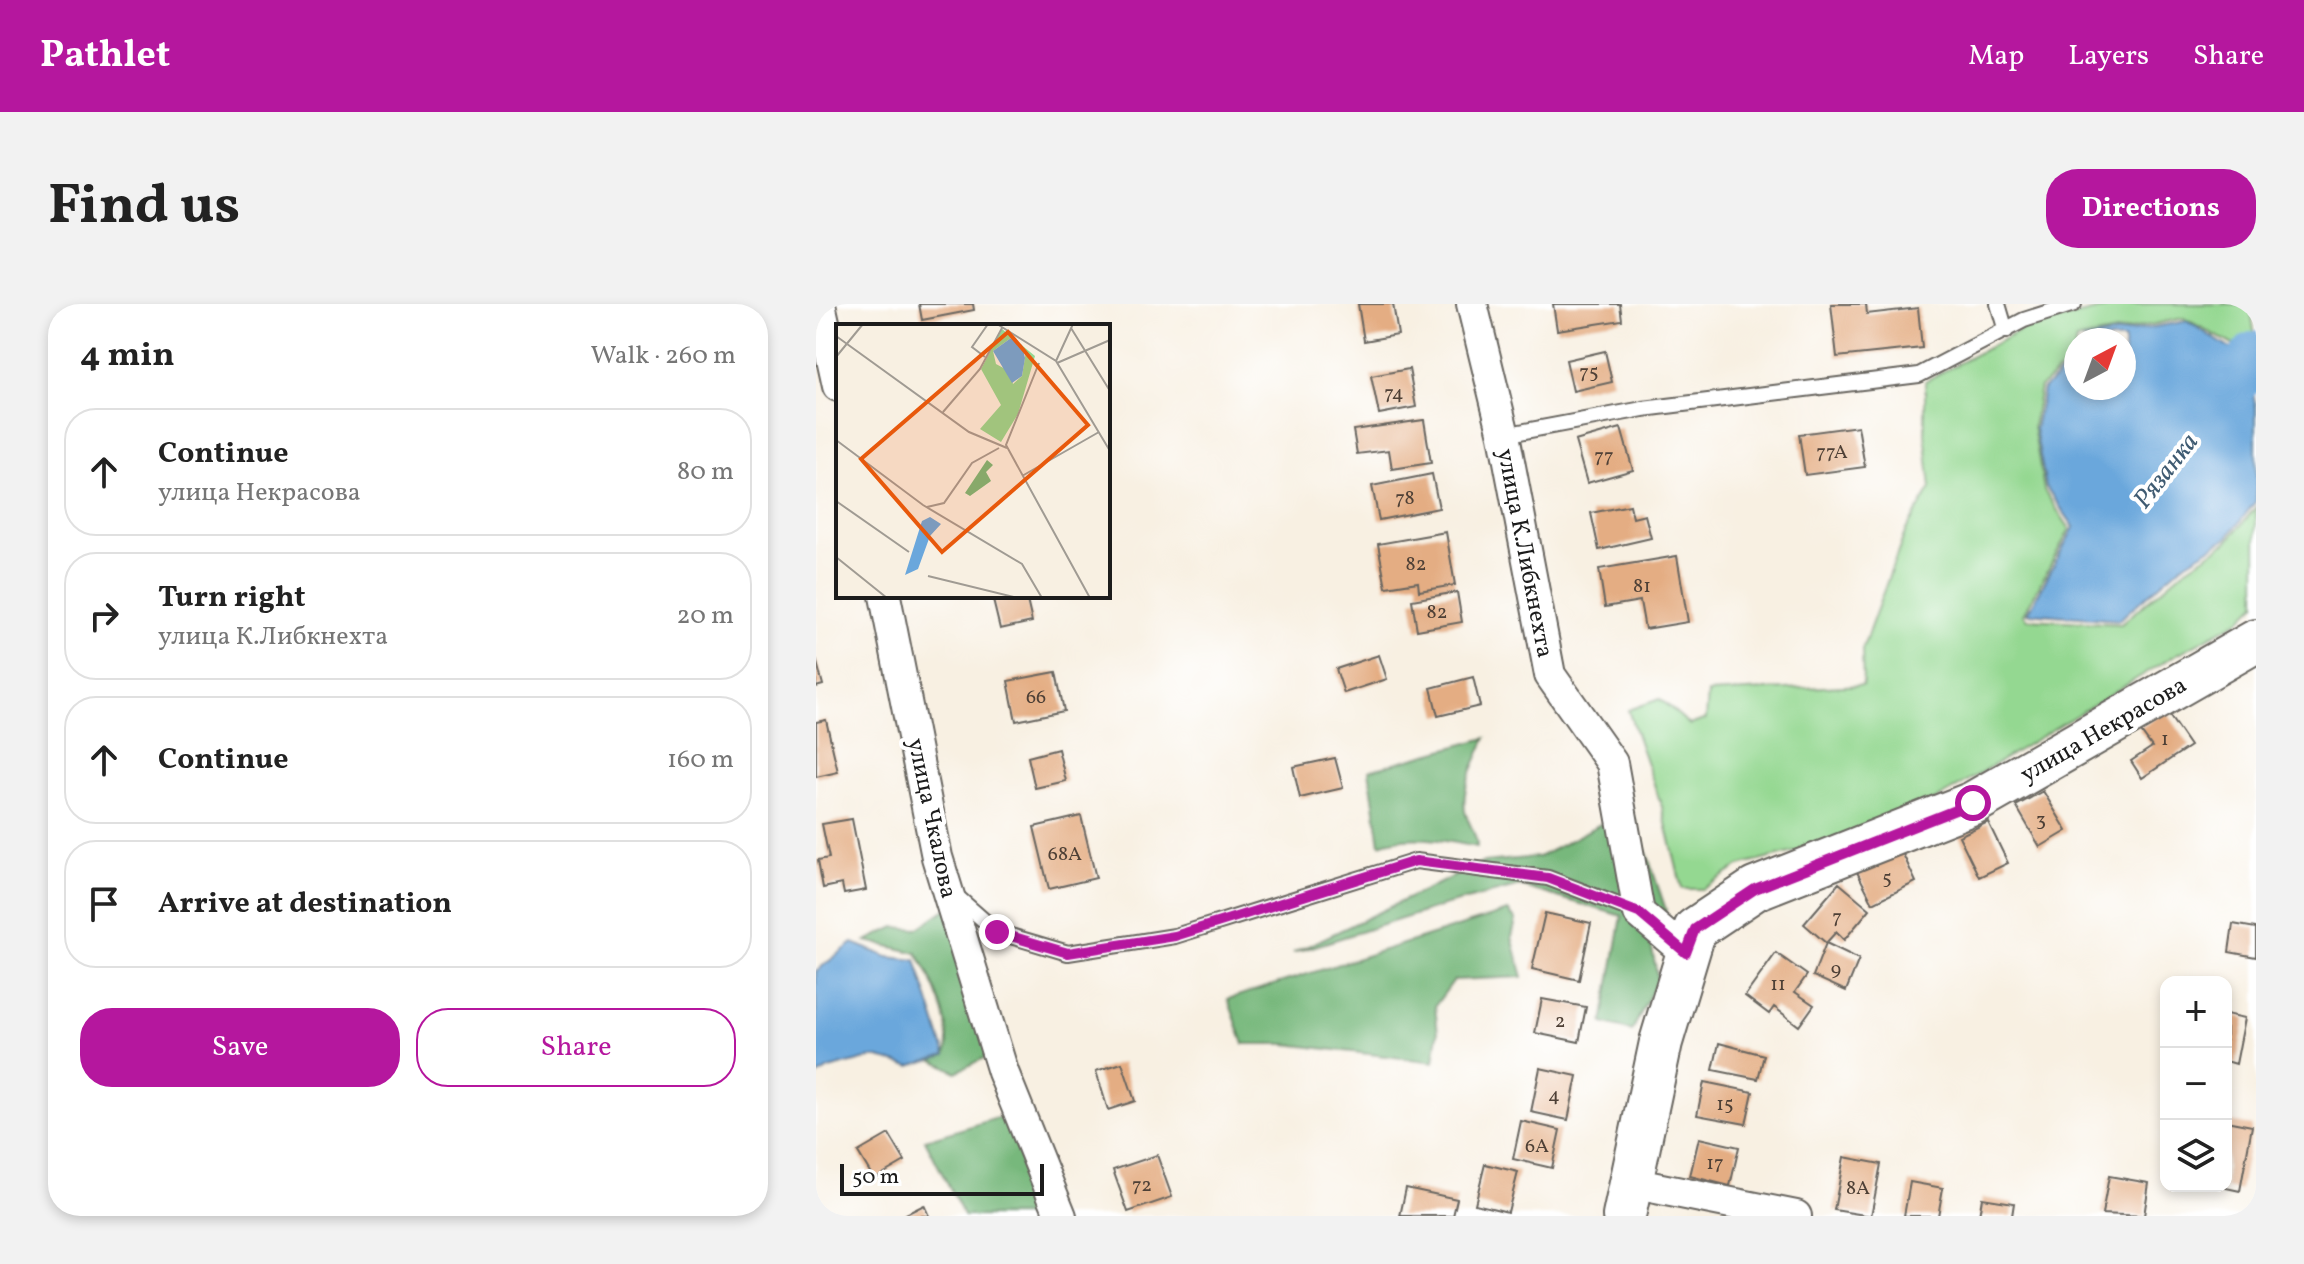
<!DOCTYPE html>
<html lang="en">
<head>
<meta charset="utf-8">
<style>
  body { margin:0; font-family:Vollkorn,serif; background:#f2f2f2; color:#222 }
  .controls { position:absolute; right:24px; bottom:24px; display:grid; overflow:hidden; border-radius:16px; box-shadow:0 4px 12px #0003 }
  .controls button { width:72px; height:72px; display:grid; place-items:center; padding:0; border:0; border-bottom:2px solid #e0e0e0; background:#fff; color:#222; font:40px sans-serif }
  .compass { position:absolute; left:1248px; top:24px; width:72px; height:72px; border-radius:50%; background:#fff; box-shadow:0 4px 12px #0003; rotate:41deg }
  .scale { position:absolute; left:24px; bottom:20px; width:204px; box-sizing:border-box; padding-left:8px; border:4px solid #1c1c1c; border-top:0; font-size:22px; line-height:28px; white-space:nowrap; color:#1c1c1c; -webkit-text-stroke:6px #fff; paint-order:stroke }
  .stop { position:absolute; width:24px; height:24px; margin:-18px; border:6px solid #b5179e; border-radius:50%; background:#fff }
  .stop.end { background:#b5179e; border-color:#fff; box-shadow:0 2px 8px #0008 }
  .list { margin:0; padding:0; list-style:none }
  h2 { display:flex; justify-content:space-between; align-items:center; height:104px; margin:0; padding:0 32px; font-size:34px }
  h2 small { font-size:26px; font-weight:400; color:#767676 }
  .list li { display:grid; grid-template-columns:52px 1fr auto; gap:24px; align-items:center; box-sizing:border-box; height:128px; margin:0 16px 16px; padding:0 16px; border:2px solid #e0e0e0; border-radius:32px }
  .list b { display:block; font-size:30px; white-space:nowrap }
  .list p { margin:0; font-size:26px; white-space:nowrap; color:#767676 }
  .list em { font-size:26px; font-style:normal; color:#767676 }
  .actions { display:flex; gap:16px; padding:24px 32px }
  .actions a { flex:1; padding:18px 0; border:2px solid #b5179e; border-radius:32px; text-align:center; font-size:28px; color:#b5179e }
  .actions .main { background:#b5179e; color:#fff }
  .icon { flex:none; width:44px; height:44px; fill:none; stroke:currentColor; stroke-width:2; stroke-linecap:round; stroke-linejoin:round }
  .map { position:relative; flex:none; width:1440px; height:912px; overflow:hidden; border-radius:32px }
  header { display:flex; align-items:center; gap:48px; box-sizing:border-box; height:112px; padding:0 40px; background:#b5179e; color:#fff }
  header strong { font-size:38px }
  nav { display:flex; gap:44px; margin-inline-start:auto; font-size:28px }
  .intro { display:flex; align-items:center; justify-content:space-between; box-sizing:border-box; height:192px; padding:0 48px }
  h1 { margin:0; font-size:56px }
  .button { padding:20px 36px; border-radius:32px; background:#b5179e; color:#fff; font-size:28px; font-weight:700 }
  main { display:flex; gap:48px; padding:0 48px }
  aside { flex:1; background:#fff; border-radius:32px; box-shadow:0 4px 12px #0003 }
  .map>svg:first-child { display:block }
  .green { fill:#94d891; stroke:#587a56; stroke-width:2 }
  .forest { fill:#77b87b; stroke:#4a6a4c; stroke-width:2 }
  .water { fill:#6aa7dc; stroke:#43627c; stroke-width:2 }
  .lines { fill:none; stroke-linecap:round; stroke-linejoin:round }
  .river { stroke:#6aa7dc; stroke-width:48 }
  .building { fill:#e4ad83 }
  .lane-casing { stroke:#696661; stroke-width:18 }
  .street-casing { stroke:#696661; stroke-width:34 }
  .secondary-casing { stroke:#696661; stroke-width:46 }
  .lane { stroke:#fff; stroke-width:14 }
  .street { stroke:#fff; stroke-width:30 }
  .secondary { stroke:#fff; stroke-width:42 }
  .route { stroke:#b5179e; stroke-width:10 }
  .labels { text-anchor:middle; stroke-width:8; stroke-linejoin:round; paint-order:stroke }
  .number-label { font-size:20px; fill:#4e4036 }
  .street-label { font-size:24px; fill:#1c1c1c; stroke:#fff }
  .water-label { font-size:26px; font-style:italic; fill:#3f5b72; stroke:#fff }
  .inset-road { fill:none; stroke:#a09b93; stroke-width:2 }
  .view { fill:#e8590c; fill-opacity:0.15; stroke:#e8590c; stroke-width:4 }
  .inset-edge { fill:none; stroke:#1c1c1c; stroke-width:4 }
</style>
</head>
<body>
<header>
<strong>Pathlet</strong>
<nav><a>Map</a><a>Layers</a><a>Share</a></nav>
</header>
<div class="intro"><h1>Find us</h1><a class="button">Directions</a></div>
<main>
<aside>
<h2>4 min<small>Walk · 260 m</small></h2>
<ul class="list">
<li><svg class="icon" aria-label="ahead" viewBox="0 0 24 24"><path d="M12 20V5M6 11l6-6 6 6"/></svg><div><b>Continue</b><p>улица Некрасова</p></div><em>80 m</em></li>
<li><svg class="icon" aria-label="right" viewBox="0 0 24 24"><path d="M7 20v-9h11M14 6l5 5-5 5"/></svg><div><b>Turn right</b><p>улица К.Либкнехта</p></div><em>20 m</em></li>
<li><svg class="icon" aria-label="ahead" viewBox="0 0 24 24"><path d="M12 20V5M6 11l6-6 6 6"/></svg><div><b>Continue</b></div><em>160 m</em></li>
<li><svg class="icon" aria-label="arrive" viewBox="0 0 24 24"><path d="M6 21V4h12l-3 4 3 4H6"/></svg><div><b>Arrive at destination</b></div></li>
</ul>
<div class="actions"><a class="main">Save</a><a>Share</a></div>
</aside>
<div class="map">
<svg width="1440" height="912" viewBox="0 0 1440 912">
  <rect width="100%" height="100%" fill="#fff"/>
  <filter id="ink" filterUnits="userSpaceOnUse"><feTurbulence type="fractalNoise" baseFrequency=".0125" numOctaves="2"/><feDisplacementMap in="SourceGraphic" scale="16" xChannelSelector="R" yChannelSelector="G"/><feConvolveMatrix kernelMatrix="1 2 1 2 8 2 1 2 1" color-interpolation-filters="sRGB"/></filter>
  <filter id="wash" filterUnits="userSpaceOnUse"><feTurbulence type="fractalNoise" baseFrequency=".006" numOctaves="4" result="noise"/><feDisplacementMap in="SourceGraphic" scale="32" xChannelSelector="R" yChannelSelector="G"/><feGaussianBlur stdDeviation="1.8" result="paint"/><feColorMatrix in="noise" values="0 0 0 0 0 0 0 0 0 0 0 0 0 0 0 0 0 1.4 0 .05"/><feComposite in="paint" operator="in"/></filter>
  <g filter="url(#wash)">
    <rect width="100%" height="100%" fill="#f8f0e2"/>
    <path class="green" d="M1307,0H1434L1440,39L1428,47L1368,14L1260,36L1257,55L1224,83L1217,123L1228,186L1254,225L1208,310L1212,315L1305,320L1368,266L1411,238L1440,203V300L1423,317L1363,349L1100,508L1025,536L923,562L887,585H866L846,503L812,406L844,395L874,421L890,415L892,389L1047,381L1046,346L1090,226L1115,184L1109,129V77L1207,25Z"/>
    <path class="forest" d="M670,434C661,457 645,481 649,507C652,520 661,529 661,543C629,537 596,529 564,540L553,466Z
      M807,508L819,515L850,606L834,635L842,675L816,727L787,719L806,612L704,582L627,602L477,649L668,558L723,553Z
      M140,598L185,746L140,768L116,755L130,751C139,722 116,674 101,649L50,637L79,623L101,625Z
      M692,607L700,616L696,633L707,673L638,676L619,702L622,729L618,758L470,740H428L412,695Z
      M188,812L226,912H148L109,836Z"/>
    <path class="water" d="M1371,17L1429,54L1440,103V197L1411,234L1366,261L1303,316L1212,309L1258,223L1230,183L1219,125L1227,85L1260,55V84H1308V36H1266Z
      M37,639L72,653L100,656L130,751L94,762L58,753L13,765L0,773V667Z"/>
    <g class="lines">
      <path class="river" d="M1390,114L1440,51"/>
    </g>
    <g id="blocks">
      <path class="building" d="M103,0H157L158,6L106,16Z
        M542,0H577L582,31L548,37Z
        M737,0H804L806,16L741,26Z
        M1015,0H1050L1051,10L1102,4L1106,44L1021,53Z
        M789,47L796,78L757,87L750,56Z
        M593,65L600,103L563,110L555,72Z
        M608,116L615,159L576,165L573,146L541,150L537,126Z
        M1042,122L1049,163L989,171L983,130Z
        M805,124L817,166L771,179L759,137Z
        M616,170L623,204L563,216L556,182Z
        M814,201L817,214L829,211L835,234L783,246L775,209Z
        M630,228L639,281L603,287L602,278L570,283L562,240Z
        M861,252L872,318L829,325L824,297L789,303L783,265Z
        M641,288L646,318L601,326L596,296Z
        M176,292H210L216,318L184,325Z
        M563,351L571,375L528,389L520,365Z
        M0,355L7,381L0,383Z
        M240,368L248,407L200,417L192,377Z
        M657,373L664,402L622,412L615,384Z
        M1350,407L1374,442L1326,474L1315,457L1336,443L1323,425Z
        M10,416L22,468L0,473V418Z
        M242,445L250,477L219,484L212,453Z
        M519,454L527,484L484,494L477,463Z
        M1227,487L1251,527L1224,543L1200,502Z
        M265,512L280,574L233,585L218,523Z
        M36,515L50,586L28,590L26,580L7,584L2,556L13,554L6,520Z
        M1172,518L1192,559L1163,573L1143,532Z
        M1085,546L1100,578L1057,599L1041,568Z
        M1023,579L1054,605L1028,636L1020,628L1010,639L988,620Z
        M729,609L775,619L763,676L716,665Z
        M1417,620L1440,624V653L1413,648Z
        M1010,639L1043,655L1030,687L997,672Z
        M960,649L991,671L979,688L998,701L983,722L958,703L953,710L929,692Z
        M726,695L770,703L763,738L719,729Z
        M1410,710L1429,714L1420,760L1410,757Z
        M903,739L948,751L942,775L897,766Z
        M306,759L319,797L292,806L280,767Z
        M724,764L761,772L752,816L715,808Z
        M888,778L937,788L930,820L881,811Z
        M705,817L744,826L736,864L697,855Z
        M1410,817L1436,822L1424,887L1410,884Z
        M73,830L89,857L58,875L42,848Z
        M883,834L923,843L914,882L874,872Z
        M341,851L356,893L312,908L297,866Z
        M1028,853L1065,860L1055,912L1018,906Z
        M669,860L702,868L692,908L659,900Z
        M1293,872L1333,879L1328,912L1286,910Z
        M1094,878L1127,884L1122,912H1088Z
        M590,884L641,895L637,912H584Z
        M1166,894L1198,899L1196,912H1163Z
        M108,901L113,912H86Z"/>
    </g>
  </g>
  <g filter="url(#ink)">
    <use href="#blocks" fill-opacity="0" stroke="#696661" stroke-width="2"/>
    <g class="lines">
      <defs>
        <path id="lane" d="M1182,0L1190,27
          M688,131L827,105L1103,71L1208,16L1258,0
          M139,591L181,628L252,649L359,632L600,557L732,574L823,609"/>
        <path id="street" d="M4,0L22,82
          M656,0L688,131L734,371L796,459L823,609L870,649
          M69,292L121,553L187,768L245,912
          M815,879L980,912"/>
        <path id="secondary" d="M808,912L845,738L879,625L939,585L1157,499L1440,337"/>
      </defs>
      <use href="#lane" class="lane-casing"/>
      <use href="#street" class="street-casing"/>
      <use href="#secondary" class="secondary-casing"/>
      <use href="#lane" class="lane"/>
      <use href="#street" class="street"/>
      <use href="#secondary" class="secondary"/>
    </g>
  </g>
  <g class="lines" filter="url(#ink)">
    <path class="route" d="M181,628L252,649L359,632L600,557L732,574L823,609L870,649L879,625L939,585L1157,499"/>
  </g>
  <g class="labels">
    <g class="number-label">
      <text x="773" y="74">75</text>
      <text x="578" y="95">74</text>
      <text x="1016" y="154">77А</text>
      <text x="788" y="158">77</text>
      <text x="589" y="200">78</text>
      <text x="600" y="266">82</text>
      <text x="826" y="288">81</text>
      <text x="621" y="314">82</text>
      <text x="220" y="399">66</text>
      <text x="1349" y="441">1</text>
      <text x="1225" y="522">3</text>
      <text x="249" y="556">68А</text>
      <text x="1071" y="580">5</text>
      <text x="1021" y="619">7</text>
      <text x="1020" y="671">9</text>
      <text x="962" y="686">11</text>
      <text x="744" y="723">2</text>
      <text x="738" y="797">4</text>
      <text x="909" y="806">15</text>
      <text x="721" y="848">6А</text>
      <text x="899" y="865">17</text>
      <text x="326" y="887">72</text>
      <text x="1042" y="890">8А</text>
    </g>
    <g class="street-label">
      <text transform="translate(710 249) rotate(79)" y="8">улица К.Либкнехта</text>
      <text transform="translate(1287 425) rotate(-30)" y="8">улица Некрасова</text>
      <text transform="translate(117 514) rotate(78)" y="8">улица Чкалова</text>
    </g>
    <g class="water-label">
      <text transform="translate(1349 166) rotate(-52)" y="9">Рязанка</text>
    </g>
  </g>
  <g transform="translate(20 20)">
    <rect width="274" height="274" fill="#f8f0e2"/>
    <path d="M166,5L199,32L182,90L165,118L144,105L165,81L145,45ZM175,14L190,27L186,52L177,60L173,47L160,40L157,27Z" fill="#94d891" fill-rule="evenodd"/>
    <path d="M151,136L157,141L150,148L155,157L134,172L129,169Z" fill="#77b87b"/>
    <path d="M175,14L186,21L189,34L186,52L176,59L157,27ZM94,193L105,200L94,212L82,245L69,251L86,197Z" fill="#6aa7dc"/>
    <path class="inset-road" d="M161,0L220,37L274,127M235,4L274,67M0,12L133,108L171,124M0,33L27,0M149,33L136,23L152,0M220,37L237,0M203,39L170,121L254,274M221,39L274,16M107,88L144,45L166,4M0,116L87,181L186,240L206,274M186,152L263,108M0,177L73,228M91,183L108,179L136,139L163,124M0,233L51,274M92,252L182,274"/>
    <path class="view" d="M172,8L252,101L106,228L25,135Z"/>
    <rect width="274" height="274" class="inset-edge"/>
  </g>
</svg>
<div class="controls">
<button>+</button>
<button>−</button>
<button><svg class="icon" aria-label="layers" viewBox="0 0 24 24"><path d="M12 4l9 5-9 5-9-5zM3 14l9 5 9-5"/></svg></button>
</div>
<svg class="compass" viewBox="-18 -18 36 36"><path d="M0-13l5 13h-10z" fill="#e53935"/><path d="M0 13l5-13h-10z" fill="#767676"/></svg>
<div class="scale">50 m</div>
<div class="stop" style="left:1157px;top:499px"></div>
<div class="stop end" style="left:181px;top:628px"></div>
</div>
</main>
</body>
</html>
